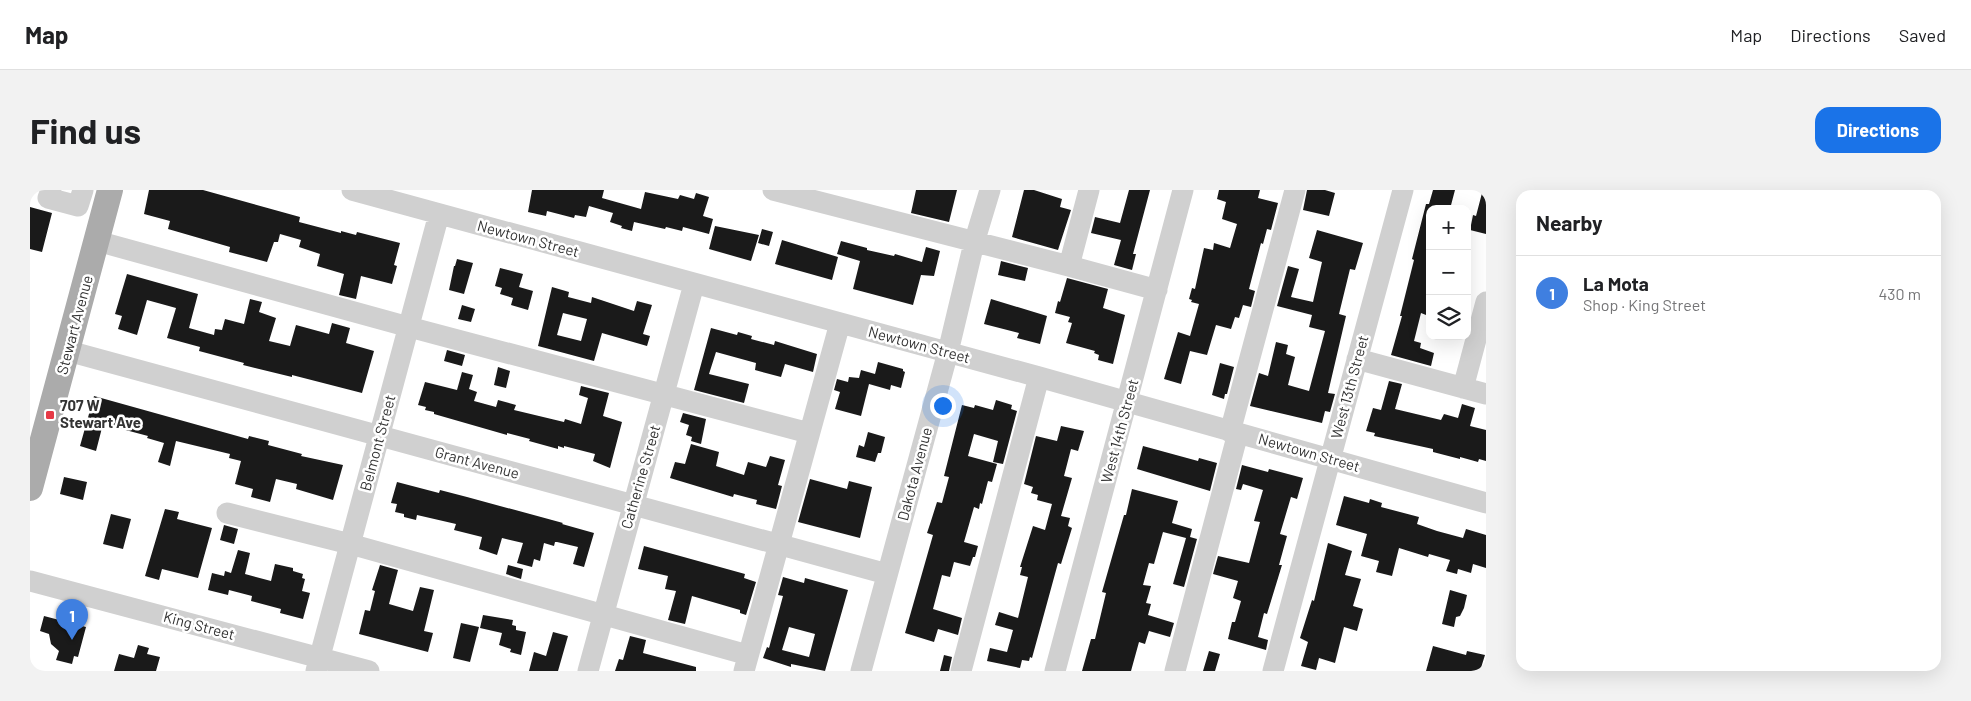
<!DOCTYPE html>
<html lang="en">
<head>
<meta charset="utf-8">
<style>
  body { margin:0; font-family:Barlow,sans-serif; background:#f2f2f2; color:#202124 }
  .controls { position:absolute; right:15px; top:15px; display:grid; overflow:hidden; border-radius:10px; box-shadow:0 5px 20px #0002 }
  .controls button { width:45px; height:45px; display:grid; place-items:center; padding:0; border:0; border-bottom:1px solid #e0e0e0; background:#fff; color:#202124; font:25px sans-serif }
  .you { position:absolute; left:912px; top:215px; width:18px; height:18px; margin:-12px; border:4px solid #fff; border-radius:50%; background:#1a73e8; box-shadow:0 0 0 8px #1a73e833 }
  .badge { display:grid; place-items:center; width:32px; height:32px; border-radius:50%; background:#1a73e8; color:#fff; font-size:16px; font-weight:700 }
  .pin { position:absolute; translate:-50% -41px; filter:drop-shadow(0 1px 2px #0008) }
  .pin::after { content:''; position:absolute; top:26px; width:18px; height:15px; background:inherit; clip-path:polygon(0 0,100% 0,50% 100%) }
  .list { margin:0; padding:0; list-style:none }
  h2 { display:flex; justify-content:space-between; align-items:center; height:65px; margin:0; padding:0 20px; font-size:21px }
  h2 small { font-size:16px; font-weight:400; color:#757577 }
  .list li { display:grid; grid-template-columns:32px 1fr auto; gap:15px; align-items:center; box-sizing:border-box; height:75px; padding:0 20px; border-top:1px solid #e0e0e0 }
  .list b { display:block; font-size:19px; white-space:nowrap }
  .list p { margin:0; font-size:16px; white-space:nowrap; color:#757577 }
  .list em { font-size:16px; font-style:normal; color:#757577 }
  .icon { flex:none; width:28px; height:28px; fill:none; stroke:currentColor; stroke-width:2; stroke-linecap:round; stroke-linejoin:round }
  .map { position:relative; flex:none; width:1456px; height:481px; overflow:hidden; border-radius:15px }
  header { display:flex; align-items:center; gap:30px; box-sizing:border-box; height:70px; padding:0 25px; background:#fff; border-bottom:1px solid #e0e0e0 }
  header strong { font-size:24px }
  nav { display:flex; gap:28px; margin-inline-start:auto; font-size:18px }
  .intro { display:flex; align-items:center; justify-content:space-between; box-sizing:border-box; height:120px; padding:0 30px }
  h1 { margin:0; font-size:35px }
  .button { padding:12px 22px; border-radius:15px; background:#1a73e8; color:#fff; font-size:18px; font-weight:700 }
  main { display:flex; gap:30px; padding:0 30px }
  aside { flex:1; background:#fff; border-radius:15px; box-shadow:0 5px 20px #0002 }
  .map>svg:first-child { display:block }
  .building { fill:#1a1a1a; fill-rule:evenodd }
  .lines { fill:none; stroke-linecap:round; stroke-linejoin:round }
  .minor { stroke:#d0d0d0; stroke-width:21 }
  .major { stroke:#ababab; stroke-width:26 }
  .poi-dot { fill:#e63946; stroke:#fff; stroke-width:2 }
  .labels { text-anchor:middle; stroke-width:5; stroke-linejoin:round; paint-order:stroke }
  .street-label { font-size:15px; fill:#333; stroke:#fff }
  .poi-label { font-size:15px; font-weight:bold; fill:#333; stroke:#fff; text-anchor:start }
</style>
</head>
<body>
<header>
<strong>Map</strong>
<nav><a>Map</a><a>Directions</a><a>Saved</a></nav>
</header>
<div class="intro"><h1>Find us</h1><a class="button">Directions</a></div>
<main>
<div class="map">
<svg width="1456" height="481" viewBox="0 0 1456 481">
  <rect width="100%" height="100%" fill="#fff"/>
  <path class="building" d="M119,0H173L270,27L269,32L311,43V41L326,45L327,42L370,53L364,75L367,76L362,94L331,86L326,109L309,105L314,84L287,76L290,64L269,57L271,50L250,44L248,52H244L237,72L199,62L200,57L138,39L140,31L114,24Z
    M502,0H574L572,8L611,19L615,2L648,9L650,5L664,9L666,3L679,7L673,26L683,29L679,44L653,37L652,41L636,37L635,39L604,32L602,41L591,38L592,36L580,32L583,23L559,16L556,27L545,25L544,28L517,21L516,26L498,22Z
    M886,0H927L919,32L881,23Z
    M994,0H1004L1032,9L1030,17L1041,20L1028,60L982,47Z
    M1099,0H1120L1103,64H1106L1102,80L1084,75L1091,50L1061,43L1065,27L1090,33Z
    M1189,0H1230L1228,8L1248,13L1241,40L1237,39L1233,54L1231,53L1219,99L1225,101L1221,117L1213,115L1209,128L1205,127L1201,139L1186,135L1177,165L1160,161L1151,194L1134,189L1148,142L1160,146L1169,114L1161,112L1162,110L1159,109L1162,98L1165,99L1174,58L1183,60L1184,53L1200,58L1207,34L1192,29L1196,12L1187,9Z
    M1277,0H1295L1305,3L1299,26L1273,20Z
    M1403,0H1425L1420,19H1400V112L1396,125L1391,123L1384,151L1391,153L1390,158L1404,163L1401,176L1361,165L1372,126H1370L1384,70L1382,69L1396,14H1399Z
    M1452,3L1456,4V44L1440,40L1443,25L1446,26Z
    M0,17L22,23L12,62L0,59Z
    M685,36L729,45L721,71L679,59Z
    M732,39L743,42L739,56L728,53Z
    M1287,40L1333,53L1325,80L1320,79L1309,124L1316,126L1298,203L1305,204L1300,222L1295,221L1292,233L1220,216L1229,183L1238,186L1246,152L1258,155L1256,164L1265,167L1258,195L1279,201L1295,141L1279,137L1282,125L1247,116L1258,76L1269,79L1261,107L1283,112L1292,72L1279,68Z
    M752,50L808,67L802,90L745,74Z
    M811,51L837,58V60L864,66L865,64L892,72L896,57L910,61L904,86L891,85L883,115L823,99L830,71L807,64Z
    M427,69L443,73L434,104L419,100L424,76H425Z
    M971,71L998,78L995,91L968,85Z
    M470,78L493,84L489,97L503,101L498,120L481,115L483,108L470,104L472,98L465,96Z
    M97,84L168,104L159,138L184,145L185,139L192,140L195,129L214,134L220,109L232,112L229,122L246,128L239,151L260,156L266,135L299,144L302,133L320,138L316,153L344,161L332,203L262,185V187L213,175L214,173L169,161L170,157L137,148L146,118L117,110L107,145L88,139L92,126L85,124Z
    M1037,88L1078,99L1073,118L1095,125L1083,174L1068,170L1069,165L1064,163L1065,161L1036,153L1042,133L1038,132L1040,127L1025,123L1028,111L1030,112Z
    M522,97L539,102L538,107L561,113L562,107L604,121L607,111L622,115L613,144L620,146L617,156L572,143L564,171L508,156ZM533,123L557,129L551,151L527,145Z
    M961,109L1017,126L1010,154L987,148L989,143L954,134Z
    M432,115L445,119L441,132L428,129Z
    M681,138L707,145L708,142L722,146L721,149L744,155L745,151L787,164L783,182L755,174L751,187L725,180L726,173L686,162L679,184L719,194L714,213L664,200Z
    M417,160L435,165L432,176L414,171Z
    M848,172L873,179V181L875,182L871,198L861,195L860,200L839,194L831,226L805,219L810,202L804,200L807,189L818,192L819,187L829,188L831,180L845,184Z
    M1190,173L1204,177L1197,204H1195L1194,209L1182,205Z
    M468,177L480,181L476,198L464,195Z
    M432,182L443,185L439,199L447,202L444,211L466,217L468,210L486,215L484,220L534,232L535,229L551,234L558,208L549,205L551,196L579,203L573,226L592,232L580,278L563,271L565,264L534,256V258L528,256V259L499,251L500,249L477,243V245L404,224V222L395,220L396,217L388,215L395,192L427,200Z
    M1359,191L1372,194L1365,219L1411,230L1414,224L1428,228L1432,214L1445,218L1440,236L1456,240V271L1449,269L1448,272L1430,267V269L1403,262V259L1344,246L1345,243L1336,241L1343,218L1351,220Z
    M64,206L218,249L219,246L239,251L238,255L272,264L271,266L313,275L303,310L266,299L267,294L246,289L240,312L221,307L223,299L205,294L211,271L199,268L200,264L146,251L140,276L128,272L134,253L117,248L118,246L73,234L66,261L50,256Z
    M966,210L982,215L981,219L987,221L973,274L963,272L968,251L944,244L938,266L967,274L962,292L958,291L952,314L950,313L949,319L944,317L934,352L948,356L945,367H943L940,376L924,372L920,387L912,385L903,419L932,428L928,445L908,439L904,452L875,443L903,345L897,343L901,331L907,312L912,313L919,287L914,286L932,215L944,218L945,215L963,220Z
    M653,223L676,229L671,254L661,251L662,247L656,245L659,235L650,232Z
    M1031,236L1054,241L1048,261L1041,259L1034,286L1042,288L1031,326L1040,328L1038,336L1042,338L1031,374L1028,373L1002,468L1000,467L999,471L992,470L990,478L957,471L960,458L977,462L983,440L965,435L969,422L988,428L998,387L990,385L992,377H990L1003,336L1015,340L1022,314L1007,310L1008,305L1001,303L1003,297L994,294L1006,246L1027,251Z
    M838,242L855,247L851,263H848L845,272L826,267L829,255L834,257Z
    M661,254L689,262L686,276L714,285L718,272L736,277L740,266L755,270L748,295L752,296L746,319L726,314L727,310L704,304L703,307L640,288L645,272L655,274Z
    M1113,256L1168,271L1169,268L1187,273L1180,301L1107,279Z
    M1212,275L1238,282L1239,279L1273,288L1267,309L1261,307L1250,344L1257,346L1249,375H1252L1237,424L1234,423L1228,447L1238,450L1236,460L1198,449L1202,432H1205L1211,411L1203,408L1208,391L1183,384L1188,366L1219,373L1230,332L1224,331L1233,300L1213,294L1211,300L1206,299Z
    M34,287L57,292L53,310L30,304Z
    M780,289L817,299L819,291L842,297L830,348L768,332Z
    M367,292L409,303L410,300L437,307L533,333L532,334L564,343L554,377L543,374L548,357L527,352H525L524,356L514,353L510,371L504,369L502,377L487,373L493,353L472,348L467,365L449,359L452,347L424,340L426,334L387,325L386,330L374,327V324L365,322L367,314L361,313Z
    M1102,299L1148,311L1142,333L1162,339L1160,347L1167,349L1154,397L1143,394L1156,348L1133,342L1124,374L1119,373L1113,395L1121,396L1116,413L1121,414L1118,425L1144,433L1140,447L1119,441L1115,454L1109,452L1101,481H1052L1061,449H1065L1076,403L1072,402L1094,325H1096Z
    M1314,306L1339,313L1340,309L1352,313L1351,317L1389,327L1387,334L1407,341L1433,348L1436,339L1456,345V378L1443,374L1441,383L1428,379L1427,384L1416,381L1420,370L1399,364L1398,367L1369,358L1362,386L1346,382L1349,371L1331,366L1337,344L1306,335Z
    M135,319L149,322L147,329L182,338L168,388L132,379L129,390L115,386Z
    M81,324L101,329L93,359L73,354Z
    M194,335L208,339L204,354L190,350Z
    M1298,353L1322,361L1315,385L1331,389L1323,416L1333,419L1327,441L1314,437L1305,473L1289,468L1286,480L1271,476L1278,452L1270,448L1282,410L1284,411Z
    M614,356L715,384L714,388L726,392L716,425L710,423V420L662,406L655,434L638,430L646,401L635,399L638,386L608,379Z
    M208,360L220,363L215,384L241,391L245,374L263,378V381L273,384L272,388L275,389L272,401L280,403L273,429L250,423L251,419L221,411L222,406L199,400L198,405L178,400L182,383L194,386L195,381L201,383Z
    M350,375L368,380L359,414L383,421L390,397L404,400L394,441L403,443L398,462L329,444L335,420L340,421L345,401L342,400Z
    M478,375L493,379L491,389L476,384Z
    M753,387L774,393L775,388L818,400L795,481L761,474V477L733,468L737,457L739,458L753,406L748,405ZM759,437L785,444L779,467L752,460Z
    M1420,400L1437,405L1434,418L1430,426L1426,427L1424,437L1412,434Z
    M453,425L483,430L482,435L486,436V440L496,442L491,465L480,462L481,459L469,455L472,443L450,438Z
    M14,426L56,437L48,467L44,466L42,474L26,470L29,461L21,454L19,444L10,441Z
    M431,433L449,437L440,472L423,468Z
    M523,442L538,446L528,481H499L504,462L516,466Z
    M600,446L616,450L613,463L666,477V481H585L589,469L593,470Z
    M108,455L119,458L117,464L130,467L126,481H84L89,464L104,468Z
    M1403,456L1436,465L1437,461L1455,465L1450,481H1396Z
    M1179,461L1190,464L1185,481H1173Z
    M914,465L922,467L919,481H910Z"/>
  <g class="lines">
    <path class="minor" d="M21,0L18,8L48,16L53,0
      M322,0L1009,187L1456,313
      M743,0L1039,76
      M1059,0L1039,76L1127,100
      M67,51L379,137L779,243
      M38,161L857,384
      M1327,169L1456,204
      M1433,198L1456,112
      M1200,242L1265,0
      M197,323L320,354L718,465
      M0,391L339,481
      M286,481L409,24
      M558,481L664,94
      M714,481L810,133
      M831,481L918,162L944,53L960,0
      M931,481L1009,187
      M1025,481L1153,0
      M1145,481L1208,243
      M1243,481L1373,0"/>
    <path class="major" d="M0,298L80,0"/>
  </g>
  <rect class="poi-dot" x="15" y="220" width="10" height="10" rx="2.5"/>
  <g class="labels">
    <g class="street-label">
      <text transform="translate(498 49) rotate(15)" y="5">Newtown Street</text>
      <text transform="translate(45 135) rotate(-75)" y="5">Stewart Avenue</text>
      <text transform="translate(889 155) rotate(15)" y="5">Newtown Street</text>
      <text transform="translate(1320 197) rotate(-75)" y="5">West 13th Street</text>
      <text transform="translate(1090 241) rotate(-75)" y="5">West 14th Street</text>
      <text transform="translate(348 253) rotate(-75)" y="5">Belmont Street</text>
      <text transform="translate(1279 263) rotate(16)" y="5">Newtown Street</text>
      <text transform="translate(447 273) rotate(15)" y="5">Grant Avenue</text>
      <text transform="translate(885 284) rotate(-75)" y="5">Dakota Avenue</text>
      <text transform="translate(611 287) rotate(-74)" y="5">Catherine Street</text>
      <text transform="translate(169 436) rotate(15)" y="5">King Street</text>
    </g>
    <g class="poi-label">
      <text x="30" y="221">707 W<tspan x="30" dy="17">Stewart Ave</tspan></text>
    </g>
  </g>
</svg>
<div class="controls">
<button>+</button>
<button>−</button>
<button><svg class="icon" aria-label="layers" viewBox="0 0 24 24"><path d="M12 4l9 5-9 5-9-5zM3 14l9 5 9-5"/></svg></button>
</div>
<div class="you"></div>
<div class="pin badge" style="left:42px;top:450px;background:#3f7fe0">1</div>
</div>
<aside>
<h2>Nearby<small></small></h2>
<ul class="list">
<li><span class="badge" style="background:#3f7fe0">1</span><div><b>La Mota</b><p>Shop · King Street</p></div><em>430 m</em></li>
</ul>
</aside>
</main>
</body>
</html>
